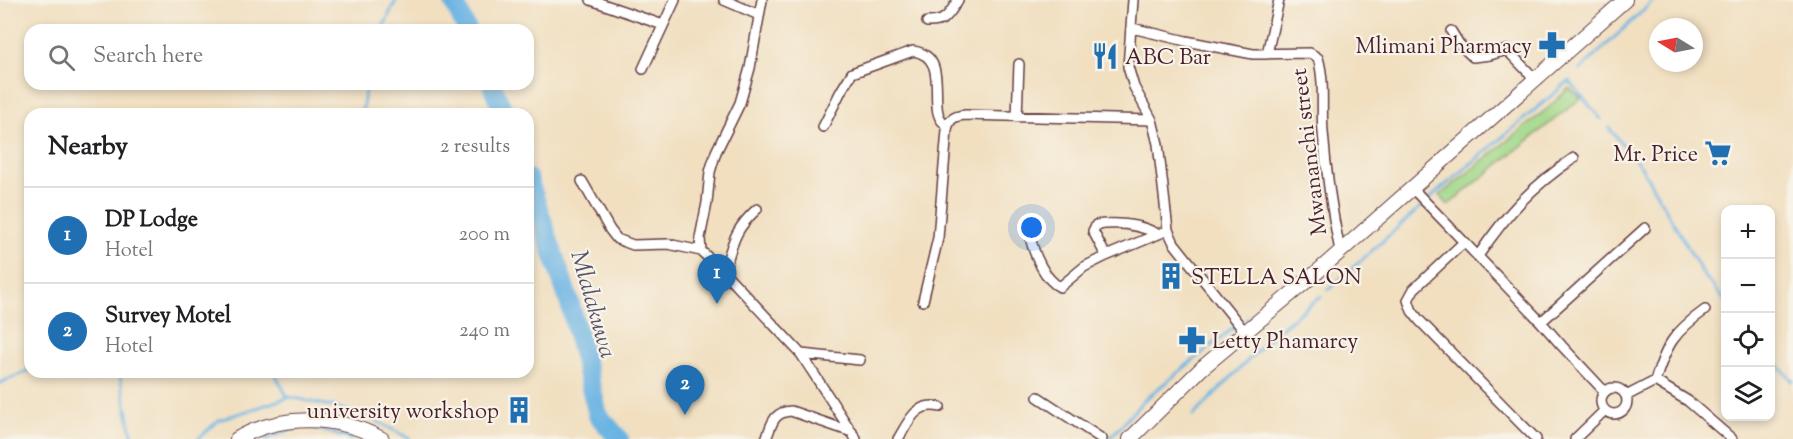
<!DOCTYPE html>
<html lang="en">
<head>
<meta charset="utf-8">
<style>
  body { margin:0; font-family:"Sorts Mill Goudy",serif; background:#f6f6f6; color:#202124 }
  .controls { position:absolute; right:18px; bottom:18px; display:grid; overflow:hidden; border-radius:12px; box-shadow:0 3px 9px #0003 }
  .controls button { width:54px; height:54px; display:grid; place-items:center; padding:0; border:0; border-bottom:2px solid #e0e0e0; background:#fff; color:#202124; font:30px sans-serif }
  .compass { position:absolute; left:1649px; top:18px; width:54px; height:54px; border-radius:50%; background:#fff; box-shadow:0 3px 9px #0003; rotate:280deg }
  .you { position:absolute; left:1032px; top:228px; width:21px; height:21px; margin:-15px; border:4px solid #fff; border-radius:50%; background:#1a73e8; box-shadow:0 0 0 9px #1a73e833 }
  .badge { display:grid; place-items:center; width:39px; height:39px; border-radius:50%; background:#1f6fb2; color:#fff; font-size:20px; font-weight:700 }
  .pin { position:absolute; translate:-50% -50px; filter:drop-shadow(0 2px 3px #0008) }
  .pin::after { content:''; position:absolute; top:32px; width:21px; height:18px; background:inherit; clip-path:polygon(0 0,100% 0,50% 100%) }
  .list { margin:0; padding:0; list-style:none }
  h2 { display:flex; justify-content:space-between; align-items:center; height:78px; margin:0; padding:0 24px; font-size:26px }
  h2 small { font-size:20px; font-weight:400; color:#757577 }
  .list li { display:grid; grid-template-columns:39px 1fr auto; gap:18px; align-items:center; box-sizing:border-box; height:96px; padding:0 24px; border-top:2px solid #e0e0e0 }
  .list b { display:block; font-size:22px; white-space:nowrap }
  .list p { margin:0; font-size:20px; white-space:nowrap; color:#757577 }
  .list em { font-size:20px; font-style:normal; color:#757577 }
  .icon { flex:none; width:33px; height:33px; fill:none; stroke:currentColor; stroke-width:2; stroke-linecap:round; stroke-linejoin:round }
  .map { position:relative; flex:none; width:1793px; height:439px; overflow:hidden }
  .search { position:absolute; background:#fff; box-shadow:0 3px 9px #0003; left:24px; top:24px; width:510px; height:66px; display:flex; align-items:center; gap:15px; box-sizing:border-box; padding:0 21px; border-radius:18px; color:#757577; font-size:22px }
  .panel { position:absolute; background:#fff; box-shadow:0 3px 9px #0003; left:24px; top:108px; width:510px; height:270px; border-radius:18px }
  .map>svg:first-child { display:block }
  .green { fill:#a1d88a; stroke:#767c5a; stroke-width:1.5 }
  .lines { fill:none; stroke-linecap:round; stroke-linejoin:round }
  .stream { stroke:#6bb4e3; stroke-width:3 }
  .river { stroke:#6bb4e3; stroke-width:20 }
  .street-casing { stroke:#633c41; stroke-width:12 }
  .secondary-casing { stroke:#633c41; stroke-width:16 }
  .street { stroke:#fff; stroke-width:9 }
  .secondary { stroke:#fff; stroke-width:14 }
  .labels { text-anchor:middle; stroke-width:4.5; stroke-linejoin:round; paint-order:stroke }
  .poi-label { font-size:22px; fill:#4a1f2b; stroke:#f7f3e8; text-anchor:end }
  .street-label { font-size:22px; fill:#4a1f2b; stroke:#f7f3e8 }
  .water-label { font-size:24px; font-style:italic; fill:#56536b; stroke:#f7f3e8 }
</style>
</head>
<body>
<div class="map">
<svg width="1793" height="439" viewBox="0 0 1793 439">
  <rect width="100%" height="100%" fill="#f7f3e8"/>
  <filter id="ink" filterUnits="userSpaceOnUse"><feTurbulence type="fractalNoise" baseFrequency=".0167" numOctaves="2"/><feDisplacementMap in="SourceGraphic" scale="12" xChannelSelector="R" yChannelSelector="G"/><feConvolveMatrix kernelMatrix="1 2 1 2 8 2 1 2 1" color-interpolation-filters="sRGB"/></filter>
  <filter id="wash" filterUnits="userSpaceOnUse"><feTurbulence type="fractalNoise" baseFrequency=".008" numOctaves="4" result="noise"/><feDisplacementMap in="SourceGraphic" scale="24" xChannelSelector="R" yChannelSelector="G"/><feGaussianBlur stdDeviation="1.35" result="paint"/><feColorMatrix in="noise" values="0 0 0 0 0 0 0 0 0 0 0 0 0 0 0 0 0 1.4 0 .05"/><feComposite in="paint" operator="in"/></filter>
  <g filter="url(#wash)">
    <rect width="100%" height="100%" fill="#f1dfc0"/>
    <path class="green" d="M1569,88L1581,98L1448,205L1440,195L1548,108Z"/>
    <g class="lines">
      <path class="stream" d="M382,30L396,0
        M1580,70L1654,0
        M362,114L366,84
        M1609,128L1642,168L1704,276L1726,302
        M1429,199L1569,81L1601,119
        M1328,290L1421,207
        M1246,319L1258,313
        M1770,357L1793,381
        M119,372L133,439
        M274,372L288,398
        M0,383L30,370
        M1193,416L1277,331L1321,296
        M307,426L352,439
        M198,439L219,420L290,397L335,407L373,419L410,439
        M266,439L301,426
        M1109,439L1144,400L1237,325"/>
      <path class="river" d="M453,0L467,30
        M492,84L504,114
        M528,179L570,304L598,415L619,439"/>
    </g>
  </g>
  <g filter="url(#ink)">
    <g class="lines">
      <defs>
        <path id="street" d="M591,0L663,25
          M724,0L759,15
          M762,0L750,68L740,103L716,152L710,172L707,203L700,238L701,251L724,272L801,354L856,439
          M1133,0L1128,67L1134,87L1152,120L1158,144L1168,230L1174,243L1245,332
          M927,22C946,23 949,14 958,0
          M1132,28L1186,41L1253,54L1310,53L1318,58C1325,81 1321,107 1323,132C1326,172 1332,212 1340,251
          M1451,31L1459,44L1473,57L1490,55L1507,50L1536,80
          M1267,54L1279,0
          M643,69L675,0
          M1017,117L1019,64
          M823,127L841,91L852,73L913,51C955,57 922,116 948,125
          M582,181L610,230L617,239L633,245L668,244L701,251
          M1413,189L1541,322L1562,346L1605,392
          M1031,241C1035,256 1045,280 1060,287L1084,267L1106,256L1168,230
          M1464,242L1414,289L1408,300L1412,311L1419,320L1536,439
          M1106,256L1093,231L1096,225C1117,222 1139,224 1158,234
          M1478,256C1508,212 1530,188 1574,158
          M724,272C733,242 734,230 757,209
          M923,301L938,238L947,130C949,119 954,116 965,115L1152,120
          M1541,322L1645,228
          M801,354L860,360
          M1655,381L1688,401L1732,439
          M1601 401a13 13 0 1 1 26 0a13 13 0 1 1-26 0Z
          M1626,396L1655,381C1667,344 1673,333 1705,310
          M1038,397L1102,439
          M766,439C772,424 773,412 791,411L852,432
          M898,439C909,421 916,401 940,407
          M1575,439L1605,410"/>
        <path id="secondary" d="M237,439C281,413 338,415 382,439
          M1130,439L1202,368L1316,273L1625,0"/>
      </defs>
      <use href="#street" class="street-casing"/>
      <use href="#secondary" class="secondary-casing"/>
      <use href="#street" class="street"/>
      <use href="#secondary" class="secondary"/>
    </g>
  </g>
  <defs>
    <symbol id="pharmacy-bare" viewBox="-9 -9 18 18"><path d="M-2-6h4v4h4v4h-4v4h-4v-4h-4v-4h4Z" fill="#1f6fb2" stroke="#f7f3e8" stroke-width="2.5" paint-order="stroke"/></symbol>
    <symbol id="restaurant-bare" viewBox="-9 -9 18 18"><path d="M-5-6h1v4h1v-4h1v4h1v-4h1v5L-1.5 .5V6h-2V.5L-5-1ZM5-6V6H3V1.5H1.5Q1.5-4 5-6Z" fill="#1f6fb2" stroke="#f7f3e8" stroke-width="2.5" paint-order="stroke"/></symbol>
    <symbol id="supermarket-bare" viewBox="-9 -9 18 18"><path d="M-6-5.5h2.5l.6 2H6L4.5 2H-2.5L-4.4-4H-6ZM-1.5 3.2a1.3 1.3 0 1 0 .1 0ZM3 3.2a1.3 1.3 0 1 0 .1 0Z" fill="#1f6fb2" stroke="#f7f3e8" stroke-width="2.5" paint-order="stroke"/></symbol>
    <symbol id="building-bare" viewBox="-9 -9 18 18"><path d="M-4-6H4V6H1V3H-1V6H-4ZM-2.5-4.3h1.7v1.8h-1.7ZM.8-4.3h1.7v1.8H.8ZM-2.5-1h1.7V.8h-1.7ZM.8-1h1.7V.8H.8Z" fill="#1f6fb2" stroke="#f7f3e8" stroke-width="2.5" paint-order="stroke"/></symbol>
  </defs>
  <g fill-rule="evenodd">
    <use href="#pharmacy-bare" x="1533" y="26" width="38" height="38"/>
    <use href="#restaurant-bare" x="1086" y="37" width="38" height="38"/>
    <use href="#supermarket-bare" x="1699" y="134" width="38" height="38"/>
    <use href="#building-bare" x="1152" y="257" width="38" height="38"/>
    <use href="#pharmacy-bare" x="1173" y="321" width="38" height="38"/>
    <use href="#building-bare" x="500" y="391" width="38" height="38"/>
  </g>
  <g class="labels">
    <g class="poi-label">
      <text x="1532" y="53">Mlimani Pharmacy</text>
      <text x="1125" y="64" text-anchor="start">ABC Bar</text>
      <text x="1698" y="161">Mr. Price</text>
      <text x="1191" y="284" text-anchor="start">STELLA SALON</text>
      <text x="1212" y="348" text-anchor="start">Letty Phamarcy</text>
      <text x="499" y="418">university workshop</text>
    </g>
    <g class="street-label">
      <text transform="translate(1308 152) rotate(-97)" y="8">Mwananchi street</text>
    </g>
    <g class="water-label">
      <text transform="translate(594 304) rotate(74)" y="8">Mlalakuwa</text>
    </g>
  </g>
</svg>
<div class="controls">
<button>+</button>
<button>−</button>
<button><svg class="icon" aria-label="locate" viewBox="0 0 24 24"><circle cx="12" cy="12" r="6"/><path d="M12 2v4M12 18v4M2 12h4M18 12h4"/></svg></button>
<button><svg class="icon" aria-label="layers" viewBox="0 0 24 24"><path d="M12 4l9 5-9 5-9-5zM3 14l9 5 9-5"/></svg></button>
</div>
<svg class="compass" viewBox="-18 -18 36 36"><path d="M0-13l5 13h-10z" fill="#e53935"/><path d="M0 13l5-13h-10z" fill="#757577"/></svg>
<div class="you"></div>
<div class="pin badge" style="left:717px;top:304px">1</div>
<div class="pin badge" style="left:685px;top:415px">2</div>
<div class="search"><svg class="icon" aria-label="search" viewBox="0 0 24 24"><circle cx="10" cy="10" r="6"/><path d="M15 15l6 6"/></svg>Search here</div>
<section class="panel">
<h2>Nearby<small>2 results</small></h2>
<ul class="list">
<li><span class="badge">1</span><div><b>DP Lodge</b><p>Hotel</p></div><em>200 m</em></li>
<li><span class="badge">2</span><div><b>Survey Motel</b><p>Hotel</p></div><em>240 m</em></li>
</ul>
</section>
</div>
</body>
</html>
